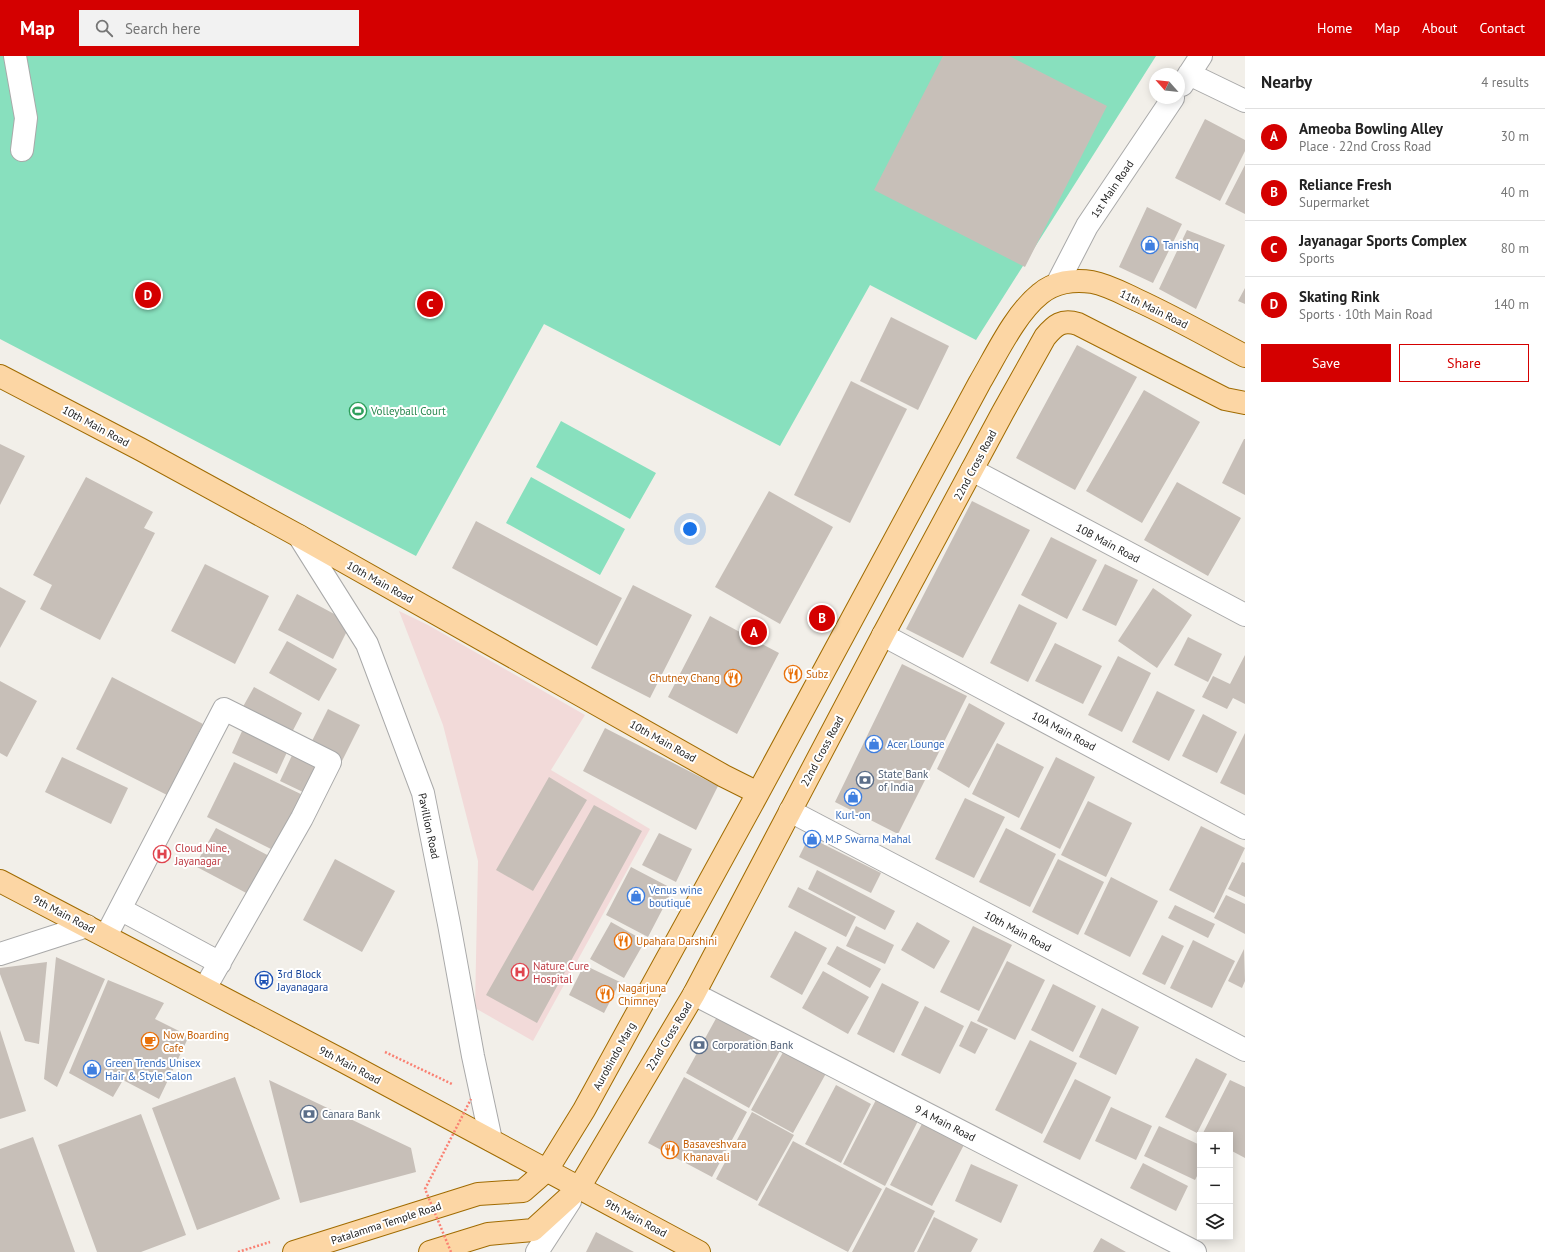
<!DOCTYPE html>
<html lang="en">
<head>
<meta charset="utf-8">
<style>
  body { margin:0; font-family:"PT Sans",sans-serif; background:#f2f2f2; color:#222 }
  .controls { position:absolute; right:12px; bottom:12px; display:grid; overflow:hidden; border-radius:0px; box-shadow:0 2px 10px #0003 }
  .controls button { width:36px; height:36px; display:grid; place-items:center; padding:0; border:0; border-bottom:1px solid #e0e0e0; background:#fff; color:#222; font:20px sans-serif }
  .compass { position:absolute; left:1149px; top:12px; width:36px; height:36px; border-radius:50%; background:#fff; box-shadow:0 2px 10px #0003; rotate:297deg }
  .you { position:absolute; left:690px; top:473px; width:14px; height:14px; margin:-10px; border:3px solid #fff; border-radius:50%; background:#1a73e8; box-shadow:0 0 0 6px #1a73e833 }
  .badge { display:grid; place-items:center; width:26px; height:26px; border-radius:50%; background:#d40000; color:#fff; font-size:13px; font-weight:700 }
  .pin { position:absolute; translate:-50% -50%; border:2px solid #fff; box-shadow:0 1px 4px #0006 }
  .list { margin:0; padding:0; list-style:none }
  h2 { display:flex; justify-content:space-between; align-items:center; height:52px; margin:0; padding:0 16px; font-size:17px }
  h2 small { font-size:13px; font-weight:400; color:#767676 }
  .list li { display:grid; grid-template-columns:26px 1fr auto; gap:12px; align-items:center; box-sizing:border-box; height:56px; padding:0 16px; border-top:1px solid #e0e0e0 }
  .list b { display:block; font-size:15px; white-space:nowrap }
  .list p { margin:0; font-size:13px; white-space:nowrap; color:#767676 }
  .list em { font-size:13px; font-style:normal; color:#767676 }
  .actions { display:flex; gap:8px; padding:12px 16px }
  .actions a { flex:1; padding:9px 0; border:1px solid #d40000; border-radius:0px; text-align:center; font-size:14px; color:#d40000 }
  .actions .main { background:#d40000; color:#fff }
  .icon { flex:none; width:22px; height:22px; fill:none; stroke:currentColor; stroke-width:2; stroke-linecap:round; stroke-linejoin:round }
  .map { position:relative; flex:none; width:1245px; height:1196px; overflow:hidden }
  header { display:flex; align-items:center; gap:24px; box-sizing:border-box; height:56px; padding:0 20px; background:#d40000; color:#fff }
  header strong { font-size:19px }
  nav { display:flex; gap:22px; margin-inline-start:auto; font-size:14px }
  .search { width:280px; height:36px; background:#f2f2f2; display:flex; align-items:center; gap:10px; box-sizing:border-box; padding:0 14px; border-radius:0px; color:#767676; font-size:15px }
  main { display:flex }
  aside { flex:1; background:#fff }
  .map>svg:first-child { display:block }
  .commercial { fill:#f2dad9 }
  .pitch { fill:#88e0be }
  .building { fill:#c7bfb8 }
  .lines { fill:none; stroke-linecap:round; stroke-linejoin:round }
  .minor-casing { stroke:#a9a9a9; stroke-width:24 }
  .major-casing { stroke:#a06b00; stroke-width:24 }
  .path { stroke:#fa8072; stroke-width:2.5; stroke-dasharray:2 2; stroke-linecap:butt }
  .minor { stroke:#fff; stroke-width:22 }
  .major { stroke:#fcd6a4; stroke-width:22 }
  .path-bridge { stroke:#fa8072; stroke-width:2.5; stroke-dasharray:2 2; stroke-linecap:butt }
  .labels { text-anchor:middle; stroke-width:4; stroke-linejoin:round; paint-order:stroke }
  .street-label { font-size:11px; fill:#222; stroke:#fff }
  .shop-label { font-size:11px; fill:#366cbe; stroke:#fff; text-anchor:start }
  .leisure-label { font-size:11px; fill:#27864d; stroke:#fff; text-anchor:start }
  .food-label { font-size:11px; fill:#c56008; stroke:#fff; text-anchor:start }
  .service-label { font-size:11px; fill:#4e5e75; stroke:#fff; text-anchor:start }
  .health-label { font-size:11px; fill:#be3a42; stroke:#fff; text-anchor:start }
  .transit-label { font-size:11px; fill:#164399; stroke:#fff; text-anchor:start }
</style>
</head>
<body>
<header>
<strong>Map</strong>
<div class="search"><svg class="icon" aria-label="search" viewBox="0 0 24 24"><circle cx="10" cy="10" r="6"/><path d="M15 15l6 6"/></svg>Search here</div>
<nav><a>Home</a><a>Map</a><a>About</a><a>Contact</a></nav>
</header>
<main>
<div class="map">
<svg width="1245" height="1196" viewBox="0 0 1245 1196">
  <rect width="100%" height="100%" fill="#f2efe9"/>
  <path class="commercial" d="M399,555L428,569L585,659L551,714L650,773L533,985L475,952L478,805L443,669Z"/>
  <path class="pitch" d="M0,0H1156L976,284L870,229L780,390L544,268L416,500L0,283Z
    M561,365L656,417L630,463L536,411Z
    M531,421L625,473L600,519L506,467Z"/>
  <path class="building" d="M943,0H1009L1107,50L1025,211L874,134Z
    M1205,63L1245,84V95L1220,145L1175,122Z
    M1245,109V158L1225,148Z
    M1147,151L1182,168L1153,227L1119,211Z
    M1187,174L1225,189L1196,253L1159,233Z
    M1245,232V248L1238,245Z
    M891,261L949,290L918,354L860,325Z
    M1077,289L1137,321L1075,434L1016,402Z
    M851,325L907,353L850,467L794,439Z
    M1144,334L1200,366L1142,467L1086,435Z
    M1244,383H1245V439L1222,427Z
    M0,388L25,400L0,449Z
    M86,421L153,456L144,472L155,477L100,584L40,553L52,529L33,519Z
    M1177,426L1241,462L1208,520L1144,484Z
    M769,435L833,471L780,568L715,531Z
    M972,445L1030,474L963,602L906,573Z
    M476,465L622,542L597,590L452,512Z
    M1051,481L1097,504L1067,563L1021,539Z
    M205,508L269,540L235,608L171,575Z
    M1105,508L1138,524L1116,570L1082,554Z
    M633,529L692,559L650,642L591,612Z
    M0,531L26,545L0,592Z
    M1153,532L1192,559L1157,612L1118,585Z
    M297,538L351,567L333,603L278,574Z
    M1019,548L1057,567L1028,626L990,607Z
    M710,560L779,597L737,678L668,641Z
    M1188,581L1222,598L1208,626L1174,609Z
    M287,585L337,613L319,645L269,617Z
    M1055,587L1102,610L1083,648L1035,625Z
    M1245,599V648L1233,642L1227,653L1202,641L1213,620L1230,628Z
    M1118,600L1151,617L1122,676L1088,659Z
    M902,608L967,640L898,778L835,746Z
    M112,621L203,668L167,739L76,693Z
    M0,625L37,645L7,701L0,697Z
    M254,631L302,657L289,682L240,656Z
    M1157,635L1195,654L1169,705L1132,686Z
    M969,647L1005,667L969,732L937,713Z
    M328,653L360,669L342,705L310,689Z
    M1203,658L1237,676L1217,717L1182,700Z
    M605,672L718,730L696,774L583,715Z
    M243,673L288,694L277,718L232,697Z
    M1245,677V739L1220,727Z
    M997,687L1044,711L1019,762L972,738Z
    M295,693L320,704L305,737L280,725Z
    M62,701L128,732L111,768L45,736Z
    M1056,701L1095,721L1060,793L1020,773Z
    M234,706L307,741L279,797L207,761Z
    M549,721L587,744L533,835L496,814Z
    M965,742L1005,761L974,822L935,803Z
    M1088,745L1132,767L1106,821L1061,799Z
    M594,749L642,775L537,967L486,939Z
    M1201,770L1245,792L1214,857L1169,834Z
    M216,772L273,802L252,840L195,810Z
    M1006,772L1056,798L1030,851L979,826Z
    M659,777L692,793L676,826L642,809Z
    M809,781L881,817L871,837L799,801Z
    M335,803L395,835L362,896L303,864Z
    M1058,803L1104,826L1078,879L1032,856Z
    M1242,806L1245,807V841L1228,833Z
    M631,811L673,833L648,881L606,859Z
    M817,814L895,855L885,874L808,833Z
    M1111,821L1158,845L1130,901L1084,878Z
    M798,831L856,861L846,881L788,851Z
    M1226,839L1245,848V878L1214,862Z
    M1175,849L1215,868L1208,882L1168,862Z
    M611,866L645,885L624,922L590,903Z
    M917,866L950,885L934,913L901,894Z
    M856,870L894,889L885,908L846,890Z
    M973,870L1012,889L979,955L940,936Z
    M795,875L827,892L802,939L770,921Z
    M1162,879L1184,890L1165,929L1142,918Z
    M1193,884L1235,905L1212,952L1170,932Z
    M837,890L881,913L870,932L827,908Z
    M1244,893L1245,925L1242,932L1228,925Z
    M56,901L105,923L57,1031L44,1023Z
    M1007,905L1045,924L1015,984L977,965Z
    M47,906L39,988L25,985L0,918V912Z
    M584,909L620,926L604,957L569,939Z
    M823,915L869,941L848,978L802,952Z
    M108,924L164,947L155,963L189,980L159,1043L123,1024L113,1041L69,1017Z
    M882,927L919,946L894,997L857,978Z
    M1053,928L1096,950L1073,996L1031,974Z
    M925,950L964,970L940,1018L901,999Z
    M1102,952L1139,971L1116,1019L1079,1001Z
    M719,957L782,991L749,1052L686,1017Z
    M971,965L988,973L975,998L959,990Z
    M0,974L26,1055L0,1063Z
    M1030,984L1077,1007L1042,1078L995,1054Z
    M787,989L829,1012L793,1077L751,1054Z
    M1196,1002L1227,1018L1197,1077L1165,1061Z
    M235,1021L280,1143L197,1174L152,1052Z
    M684,1021L747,1056L712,1121L648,1087Z
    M1075,1023L1111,1041L1080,1104L1043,1086Z
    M269,1024L411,1092L416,1116L300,1147Z
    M1230,1024L1245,1031V1102L1230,1094V1079H1202Z
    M836,1029L871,1048L841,1107L805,1088Z
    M878,1040L920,1061L885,1130L843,1108Z
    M1111,1051L1152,1070L1136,1104L1095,1085Z
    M752,1056L794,1079L757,1145L716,1123Z
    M141,1058L186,1179L141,1196H97L58,1089Z
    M925,1062L967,1083L932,1150L890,1129Z
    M1159,1070L1200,1089V1114L1195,1124L1144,1100Z
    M33,1081L75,1196H0V1093Z
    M793,1085L882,1133L848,1196L758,1149Z
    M1143,1107L1188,1130L1176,1155L1130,1132Z
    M971,1108L1018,1129L1001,1167L955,1145Z
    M886,1131L935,1155L914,1196H852Z
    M934,1161L978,1183L971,1196H917Z
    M596,1176L634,1196H586Z
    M1101,1182L1126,1196H1093Z"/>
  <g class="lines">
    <defs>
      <path id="minor" d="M15,0L26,62L22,94
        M1189,18L1245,45
        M1182,29L1201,0
        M1057,228L1087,170L1173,42
        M972,414L1245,559
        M299,480L367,588L423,737L449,868L473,1000L491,1084
        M883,579L1245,772
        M790,755L1245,994
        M120,853L220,907
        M106,880L224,653L330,706L302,762L205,932
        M0,898L87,870
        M694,938L1195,1196
        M537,1196L570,1145"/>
      <path id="major" d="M0,320L140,393L299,480L724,720L758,737
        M0,825L343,1005L699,1196
        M294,1196L478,1138L523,1135L547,1114L584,1054L758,737L980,326C996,299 1015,258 1040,238C1054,226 1074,223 1092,226C1108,229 1122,237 1137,244C1174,261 1209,281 1245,300
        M430,1196L488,1178L533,1174L579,1132L694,938L883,579L1003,356L1045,281C1055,269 1062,263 1078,268L1225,343L1245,347"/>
    </defs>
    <use href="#minor" class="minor-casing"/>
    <use href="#major" class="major-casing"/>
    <path class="path" d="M385,996L452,1028
      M238,1196L270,1186"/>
    <use href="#minor" class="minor"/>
    <use href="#major" class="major"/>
    <path class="path-bridge" d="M451,1196L425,1133L471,1043"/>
  </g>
  <defs>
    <symbol id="shop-ring" viewBox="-11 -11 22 22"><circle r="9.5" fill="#fff" stroke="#3f7fe0" stroke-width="1.5"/><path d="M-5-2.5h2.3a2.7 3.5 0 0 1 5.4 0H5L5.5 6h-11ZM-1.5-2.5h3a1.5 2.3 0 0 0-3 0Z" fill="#3f7fe0"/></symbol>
    <symbol id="stadium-ring" viewBox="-11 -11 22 22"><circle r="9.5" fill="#fff" stroke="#2e9e5b" stroke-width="1.5"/><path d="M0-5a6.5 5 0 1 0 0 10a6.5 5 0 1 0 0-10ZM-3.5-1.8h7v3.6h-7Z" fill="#2e9e5b"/></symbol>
    <symbol id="restaurant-ring" viewBox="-11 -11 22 22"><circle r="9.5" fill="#fff" stroke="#e8710a" stroke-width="1.5"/><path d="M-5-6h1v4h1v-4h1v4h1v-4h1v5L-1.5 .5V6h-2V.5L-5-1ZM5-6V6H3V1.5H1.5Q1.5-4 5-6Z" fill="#e8710a"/></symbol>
    <symbol id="bank-ring" viewBox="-11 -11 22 22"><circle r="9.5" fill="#fff" stroke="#5c6f8a" stroke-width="1.5"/><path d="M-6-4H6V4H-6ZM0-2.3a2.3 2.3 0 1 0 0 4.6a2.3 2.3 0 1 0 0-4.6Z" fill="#5c6f8a"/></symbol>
    <symbol id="hospital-ring" viewBox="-11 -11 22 22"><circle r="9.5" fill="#fff" stroke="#e0444e" stroke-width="1.5"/><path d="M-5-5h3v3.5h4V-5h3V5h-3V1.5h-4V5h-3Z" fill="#e0444e"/></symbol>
    <symbol id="bus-ring" viewBox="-11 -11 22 22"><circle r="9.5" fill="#fff" stroke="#1a4fb4" stroke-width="1.5"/><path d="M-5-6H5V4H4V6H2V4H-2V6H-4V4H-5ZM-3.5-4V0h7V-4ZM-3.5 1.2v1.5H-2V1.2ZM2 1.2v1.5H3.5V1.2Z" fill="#1a4fb4"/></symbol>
    <symbol id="cafe-ring" viewBox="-11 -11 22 22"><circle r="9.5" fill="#fff" stroke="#e8710a" stroke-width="1.5"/><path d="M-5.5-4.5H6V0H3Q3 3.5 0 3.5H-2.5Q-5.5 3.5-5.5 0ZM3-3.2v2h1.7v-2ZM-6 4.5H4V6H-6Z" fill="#e8710a"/></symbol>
  </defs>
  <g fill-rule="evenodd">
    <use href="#shop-ring" x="1140" y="179" width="20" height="20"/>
    <use href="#stadium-ring" x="348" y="345" width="20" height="20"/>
    <use href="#restaurant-ring" x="783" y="608" width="20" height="20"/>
    <use href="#restaurant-ring" x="723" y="612" width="20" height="20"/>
    <use href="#shop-ring" x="864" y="678" width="20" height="20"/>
    <use href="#bank-ring" x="855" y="714" width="20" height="20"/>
    <use href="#shop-ring" x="843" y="731" width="20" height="20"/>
    <use href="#shop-ring" x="802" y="773" width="20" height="20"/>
    <use href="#hospital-ring" x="152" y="788" width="20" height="20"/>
    <use href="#shop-ring" x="626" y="830" width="20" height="20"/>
    <use href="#restaurant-ring" x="613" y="875" width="20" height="20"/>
    <use href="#hospital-ring" x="510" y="906" width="20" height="20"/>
    <use href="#bus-ring" x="254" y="914" width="20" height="20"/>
    <use href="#restaurant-ring" x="595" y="928" width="20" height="20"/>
    <use href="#cafe-ring" x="140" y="975" width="20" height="20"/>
    <use href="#bank-ring" x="689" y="979" width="20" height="20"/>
    <use href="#shop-ring" x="82" y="1003" width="20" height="20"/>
    <use href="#bank-ring" x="299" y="1048" width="20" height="20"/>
    <use href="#restaurant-ring" x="660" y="1084" width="20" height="20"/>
  </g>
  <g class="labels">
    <g class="street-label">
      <text transform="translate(1112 133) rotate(-56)" y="4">1st Main Road</text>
      <text transform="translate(1154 253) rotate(26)" y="4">11th Main Road</text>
      <text transform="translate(96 370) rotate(28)" y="4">10th Main Road</text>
      <text transform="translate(975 409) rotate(-62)" y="4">22nd Cross Road</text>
      <text transform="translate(1108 487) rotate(28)" y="4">10B Main Road</text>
      <text transform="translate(380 526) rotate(29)" y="4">10th Main Road</text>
      <text transform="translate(1064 675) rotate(28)" y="4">10A Main Road</text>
      <text transform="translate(663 685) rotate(29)" y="4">10th Main Road</text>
      <text transform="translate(822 695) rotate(-62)" y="4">22nd Cross Road</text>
      <text transform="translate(429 770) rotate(78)" y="4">Pavillion Road</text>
      <text transform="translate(64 858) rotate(28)" y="4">9th Main Road</text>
      <text transform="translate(1018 875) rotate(28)" y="4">10th Main Road</text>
      <text transform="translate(669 980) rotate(-59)" y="4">22nd Cross Road</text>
      <text transform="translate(614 1000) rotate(-61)" y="4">Aurobindo Marg</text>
      <text transform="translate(350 1009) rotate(28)" y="4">9th Main Road</text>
      <text transform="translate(945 1067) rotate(27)" y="4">9 A Main Road</text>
      <text transform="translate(636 1162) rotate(28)" y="4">9th Main Road</text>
      <text transform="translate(386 1167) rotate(-18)" y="4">Patalamma Temple Road</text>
    </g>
    <g class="shop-label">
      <text x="1163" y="193">Tanishq</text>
      <text x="887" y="692">Acer Lounge</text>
      <text x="853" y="763" text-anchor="middle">Kurl-on</text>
      <text x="825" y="787">M.P Swarna Mahal</text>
      <text x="649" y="838">Venus wine<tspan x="649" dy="13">boutique</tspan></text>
      <text x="105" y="1011">Green Trends Unisex<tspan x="105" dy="13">Hair &amp; Style Salon</tspan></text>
    </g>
    <g class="leisure-label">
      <text x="371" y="359">Volleyball Court</text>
    </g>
    <g class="food-label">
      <text x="806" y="622">Subz</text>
      <text x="720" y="626" text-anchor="end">Chutney Chang</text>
      <text x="636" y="889">Upahara Darshini</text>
      <text x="618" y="936">Nagarjuna<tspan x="618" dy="13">Chimney</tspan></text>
      <text x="163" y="983">Now Boarding<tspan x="163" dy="13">Cafe</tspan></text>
      <text x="683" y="1092">Basaveshvara<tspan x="683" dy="13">Khanavali</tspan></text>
    </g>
    <g class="service-label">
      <text x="878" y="722">State Bank<tspan x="878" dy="13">of India</tspan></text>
      <text x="712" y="993">Corporation Bank</text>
      <text x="322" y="1062">Canara Bank</text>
    </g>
    <g class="health-label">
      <text x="175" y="796">Cloud Nine,<tspan x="175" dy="13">Jayanagar</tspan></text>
      <text x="533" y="914">Nature Cure<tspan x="533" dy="13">Hospital</tspan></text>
    </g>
    <g class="transit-label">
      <text x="277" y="922">3rd Block<tspan x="277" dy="13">Jayanagara</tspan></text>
    </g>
  </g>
</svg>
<div class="controls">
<button>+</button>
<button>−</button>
<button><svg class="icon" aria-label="layers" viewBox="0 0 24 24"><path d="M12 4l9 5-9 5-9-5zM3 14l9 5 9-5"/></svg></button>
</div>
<svg class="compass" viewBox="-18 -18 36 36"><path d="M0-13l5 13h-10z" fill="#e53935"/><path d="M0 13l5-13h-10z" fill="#767676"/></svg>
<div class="you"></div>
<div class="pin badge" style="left:754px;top:576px">A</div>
<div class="pin badge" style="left:822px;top:562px">B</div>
<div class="pin badge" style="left:430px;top:248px">C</div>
<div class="pin badge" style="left:148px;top:239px">D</div>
</div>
<aside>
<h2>Nearby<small>4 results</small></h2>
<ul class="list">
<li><span class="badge">A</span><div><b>Ameoba Bowling Alley</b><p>Place · 22nd Cross Road</p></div><em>30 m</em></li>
<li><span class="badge">B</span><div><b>Reliance Fresh</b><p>Supermarket</p></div><em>40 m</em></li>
<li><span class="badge">C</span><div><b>Jayanagar Sports Complex</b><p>Sports</p></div><em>80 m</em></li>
<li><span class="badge">D</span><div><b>Skating Rink</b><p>Sports · 10th Main Road</p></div><em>140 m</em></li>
</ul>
<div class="actions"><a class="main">Save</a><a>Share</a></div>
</aside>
</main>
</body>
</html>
